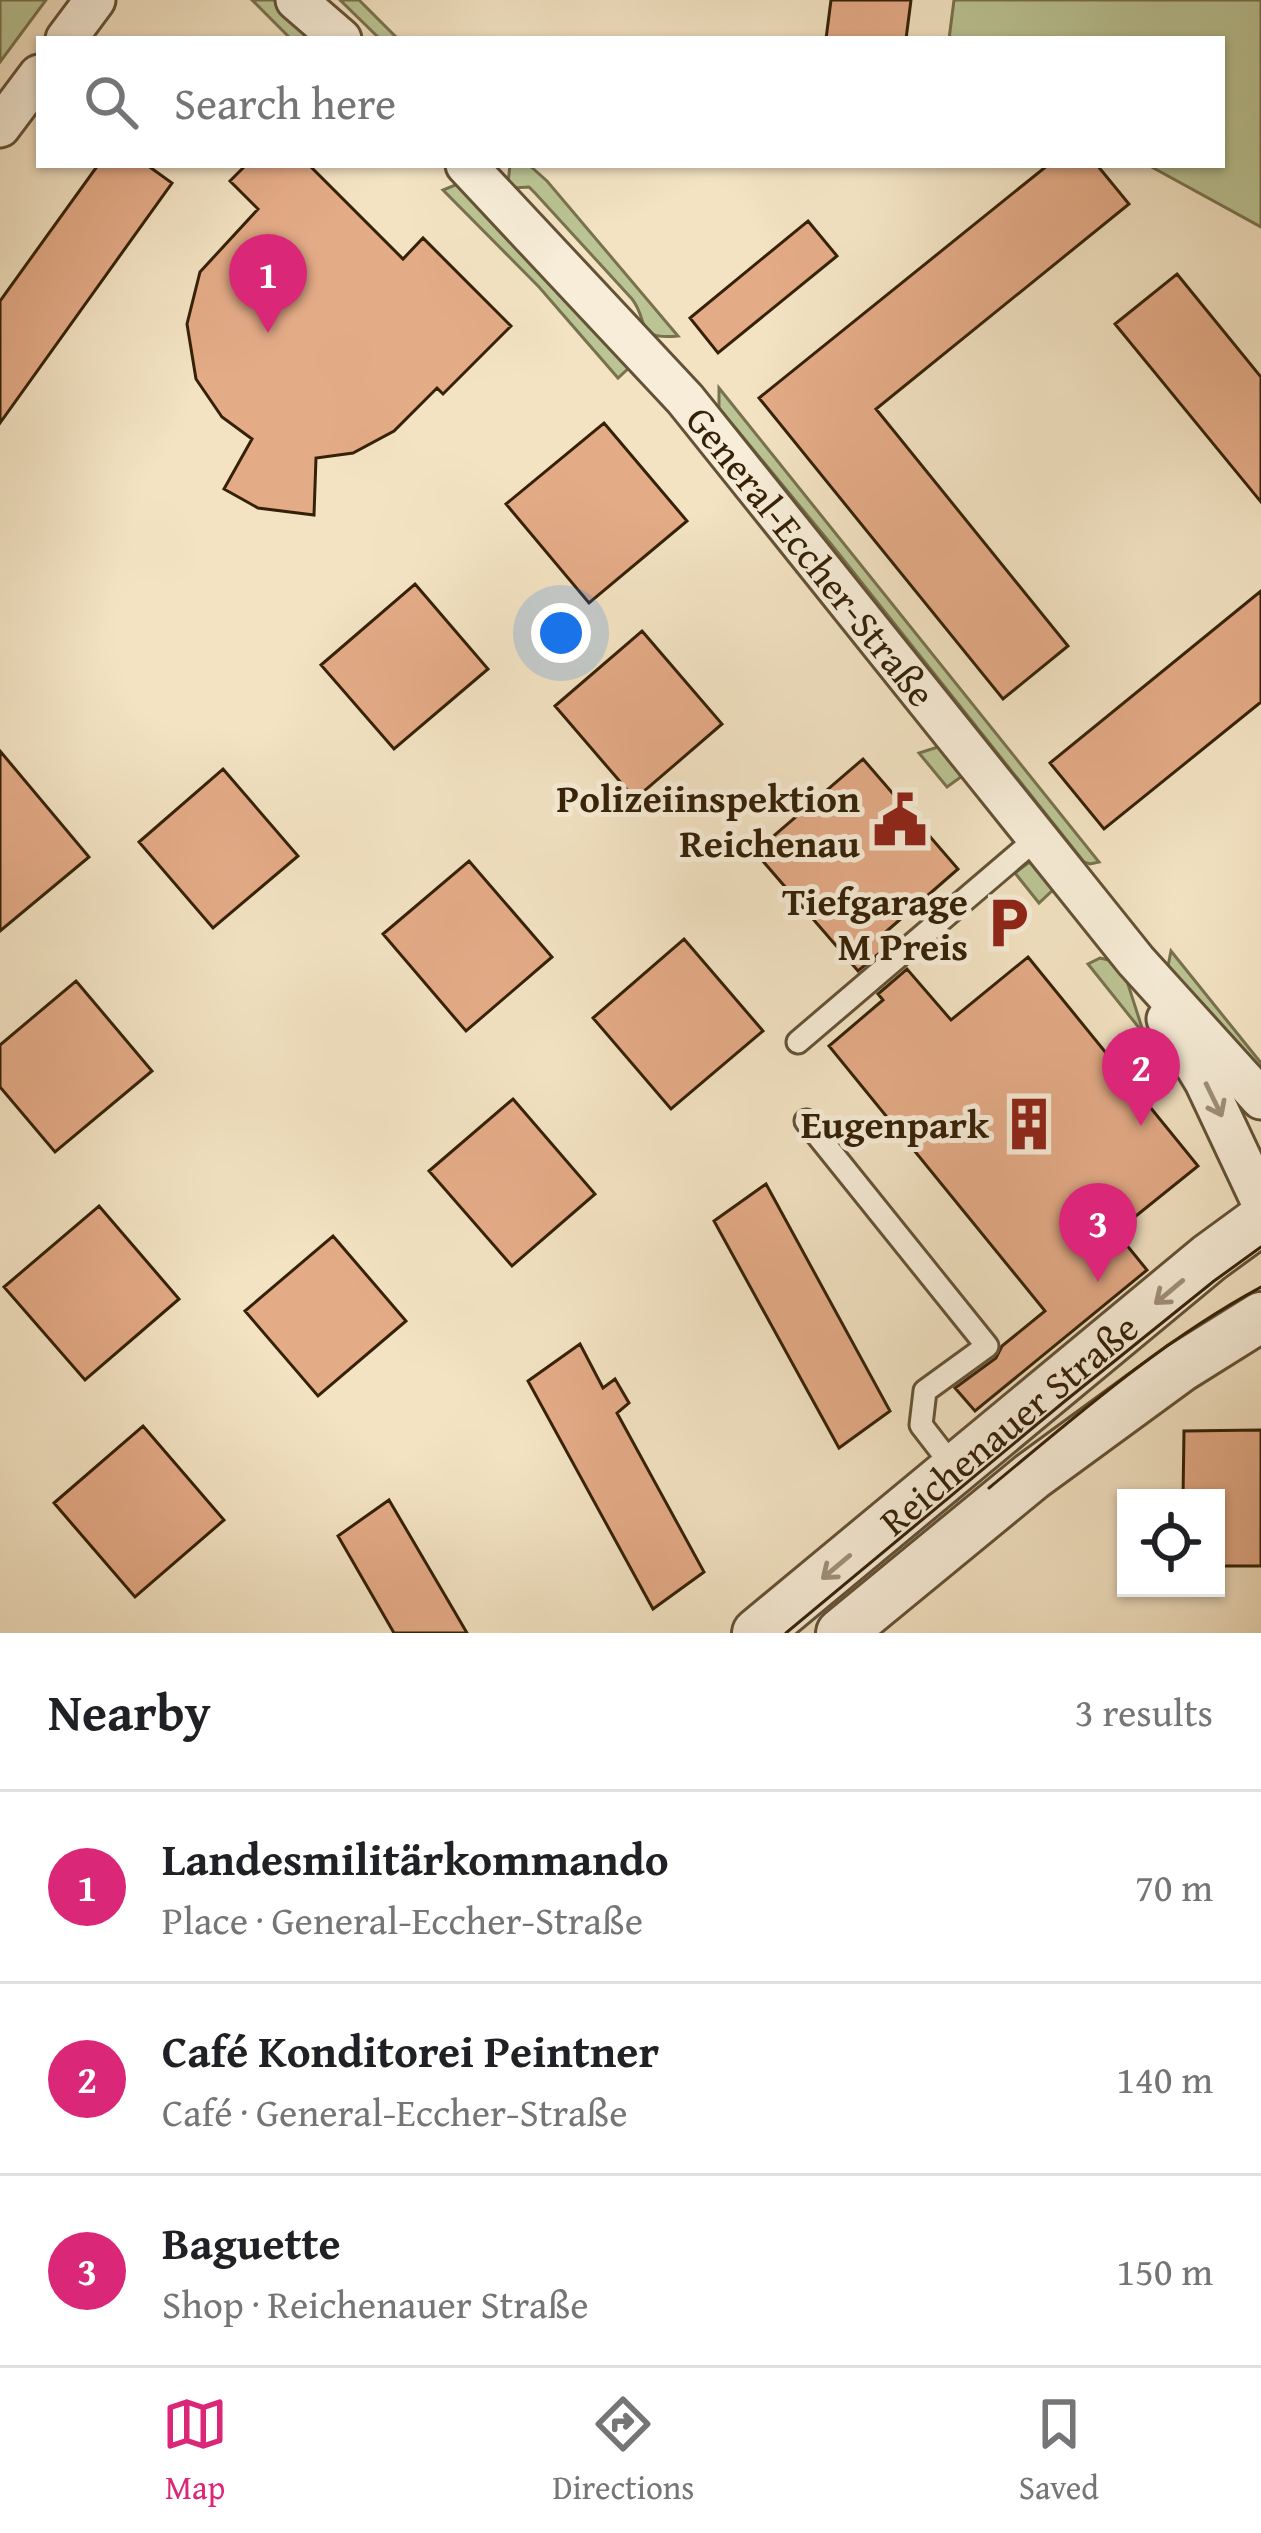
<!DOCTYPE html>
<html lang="en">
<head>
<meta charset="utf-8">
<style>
  body { margin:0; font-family:"Gentium Book Plus",serif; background:#f6f6f6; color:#202124 }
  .controls { position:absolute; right:36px; bottom:36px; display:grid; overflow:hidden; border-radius:0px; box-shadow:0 3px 9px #0004 }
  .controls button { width:108px; height:108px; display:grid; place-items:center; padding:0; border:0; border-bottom:3px solid #e0e0e0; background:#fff; color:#202124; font:60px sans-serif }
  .you { position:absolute; left:561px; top:633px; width:42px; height:42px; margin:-30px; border:9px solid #fff; border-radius:50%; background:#1a73e8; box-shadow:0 0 0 18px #1a73e833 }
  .badge { display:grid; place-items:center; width:78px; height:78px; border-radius:50%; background:#db2777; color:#fff; font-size:39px; font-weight:700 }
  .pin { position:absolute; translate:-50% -99px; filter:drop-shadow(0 3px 6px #0008) }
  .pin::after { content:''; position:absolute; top:63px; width:42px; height:36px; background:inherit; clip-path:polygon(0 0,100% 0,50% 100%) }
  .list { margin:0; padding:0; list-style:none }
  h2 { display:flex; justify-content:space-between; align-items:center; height:156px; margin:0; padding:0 48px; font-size:51px }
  h2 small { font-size:39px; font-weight:400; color:#757577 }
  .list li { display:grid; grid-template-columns:78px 1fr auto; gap:36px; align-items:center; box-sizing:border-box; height:192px; padding:0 48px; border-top:3px solid #e0e0e0 }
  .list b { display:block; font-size:45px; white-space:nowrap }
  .list p { margin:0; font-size:39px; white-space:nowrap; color:#757577 }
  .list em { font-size:39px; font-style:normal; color:#757577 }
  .icon { flex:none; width:66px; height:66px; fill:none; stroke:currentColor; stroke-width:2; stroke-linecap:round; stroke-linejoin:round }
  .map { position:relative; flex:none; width:1261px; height:1633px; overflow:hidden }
  .search { position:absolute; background:#fff; box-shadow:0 3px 9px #0004; left:36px; right:36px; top:36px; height:132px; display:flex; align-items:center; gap:30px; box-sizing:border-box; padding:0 42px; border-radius:0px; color:#757577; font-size:45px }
  .sheet { height:732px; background:#fff }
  nav { display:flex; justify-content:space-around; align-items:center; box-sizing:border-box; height:168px; border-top:3px solid #e0e0e0; background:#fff; font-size:33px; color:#757577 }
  nav a { display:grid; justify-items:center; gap:6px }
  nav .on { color:#db2777 }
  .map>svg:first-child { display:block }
  .green { fill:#bbc494; stroke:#78724e; stroke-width:3 }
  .building { fill:#e4ab87; stroke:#352107; stroke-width:3 }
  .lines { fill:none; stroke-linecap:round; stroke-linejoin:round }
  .service-casing { stroke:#645236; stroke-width:27 }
  .minor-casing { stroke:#645236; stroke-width:45 }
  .tertiary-casing { stroke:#645236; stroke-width:54 }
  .service { stroke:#f7edd8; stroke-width:21 }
  .minor { stroke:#f7edd8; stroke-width:39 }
  .tertiary { stroke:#f7edd8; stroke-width:48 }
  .tram { stroke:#352107; stroke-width:3 }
  .oneway { stroke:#a0917a }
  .labels { text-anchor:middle; stroke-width:10; stroke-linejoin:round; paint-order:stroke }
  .street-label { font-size:39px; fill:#352107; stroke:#f7edd8 }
  .poi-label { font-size:39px; font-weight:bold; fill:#352107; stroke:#f7edd8; text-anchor:end }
</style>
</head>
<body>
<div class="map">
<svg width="1261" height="1633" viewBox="0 0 1261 1633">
  <rect width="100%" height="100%" fill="#f3e3c3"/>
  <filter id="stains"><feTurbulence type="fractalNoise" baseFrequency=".00167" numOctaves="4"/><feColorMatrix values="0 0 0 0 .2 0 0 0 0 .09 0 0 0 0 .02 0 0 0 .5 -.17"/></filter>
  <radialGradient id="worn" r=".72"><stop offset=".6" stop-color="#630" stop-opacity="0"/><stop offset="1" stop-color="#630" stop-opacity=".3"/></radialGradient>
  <path class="green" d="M0,0H46L0,62Z
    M252,0H276L304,28V39H291Z
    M340,0H359L398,39H380Z
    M954,0H1261V227L1148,165H1222V39H949Z
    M510,165H529L547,181L678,336C633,340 650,322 632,299L535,193L529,187L513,188L508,183Z
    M460,183L632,365L618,378L539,287L443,190Z
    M719,388L1099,862L1090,864L1084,862L831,544L719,408Z
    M941,746L965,774L947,787L919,753Z
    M1028,863H1035L1055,888L1039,903L1015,873Z
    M1171,951L1261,1063V1078L1168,966Z
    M1100,958L1117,962L1126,978L1144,1034L1088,964Z"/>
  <path class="building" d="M831,0H911L906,39H826Z
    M98,165H147L172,183L0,423V301Z
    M246,165H309L403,259L423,238L511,326L443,394L437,388L394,431L353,453L316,458L314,515L258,508L224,489L252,439L222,417L196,379L187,324L200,272L258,209L230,181Z
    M1048,165H1097L1129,204L876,409L1068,646L1003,699L759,398Z
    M808,221L837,256L718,353L690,318Z
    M1177,274L1261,377V502L1115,324Z
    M604,423L687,521L589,603L506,504Z
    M415,584L488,669L394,749L321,665Z
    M1261,591V702L1104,829L1050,763Z
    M642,631L722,724L635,799L555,706Z
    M0,751L89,857L0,931Z
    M863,759L958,869L880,937L888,946L858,971L755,852Z
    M223,769L298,856L213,928L139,842Z
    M469,861L552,957L466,1031L383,934Z
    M684,939L763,1031L671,1109L593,1018Z
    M1028,957L1198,1166L1116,1232L1147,1270L975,1411L955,1388L996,1358L1002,1346L1045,1311L829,1046L883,1000L878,994L907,969L951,1020Z
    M76,981L152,1071L55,1152L0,1087V1045Z
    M513,1099L595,1194L512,1266L429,1171Z
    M766,1184L890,1411L839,1448L714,1221Z
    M99,1206L179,1299L85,1380L4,1287Z
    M333,1236L406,1321L318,1396L245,1311Z
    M580,1344L603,1388L615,1379L629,1403L617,1413L704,1572L653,1609L528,1381Z
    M143,1426L224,1520L135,1597L54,1503Z
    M1261,1430V1566H1216V1498H1183L1184,1431Z
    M389,1500L453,1609L467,1633H394L338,1536Z"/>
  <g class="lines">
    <defs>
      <path id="service" d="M798,1042L1036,839
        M806,1121L987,1346L925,1391L921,1425L955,1469"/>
      <g id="minor">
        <path d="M296,0L341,39"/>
        <path d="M66,39L95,0"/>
        <path d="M0,127L39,75"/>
        <path id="s1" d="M466,165L685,399L1136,961L1261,1099"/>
        <path d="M1167,1019L1205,1082L1261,1201"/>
      </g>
      <g id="tertiary">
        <path id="s2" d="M757,1633L1209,1258L1261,1220"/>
        <path d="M841,1633L1032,1476L1181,1367L1261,1317"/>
      </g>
    </defs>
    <use href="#service" class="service-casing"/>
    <use href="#minor" class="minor-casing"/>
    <use href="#tertiary" class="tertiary-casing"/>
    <use href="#service" class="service"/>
    <use href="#minor" class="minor"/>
    <use href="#tertiary" class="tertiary"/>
    <path class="tram" d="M989,1488C1076,1416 1161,1341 1261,1287
      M786,1633L1065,1401L1214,1281L1261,1247"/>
  </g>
  <defs><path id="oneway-shaft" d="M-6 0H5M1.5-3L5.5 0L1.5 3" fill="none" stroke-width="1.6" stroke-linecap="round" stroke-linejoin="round" transform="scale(3)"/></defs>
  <g class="oneway">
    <use href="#oneway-shaft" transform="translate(1214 1100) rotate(64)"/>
    <use href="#oneway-shaft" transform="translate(1169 1292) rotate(140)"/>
    <use href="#oneway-shaft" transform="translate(836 1567) rotate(140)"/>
  </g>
  <defs>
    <symbol id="civic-bare" viewBox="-9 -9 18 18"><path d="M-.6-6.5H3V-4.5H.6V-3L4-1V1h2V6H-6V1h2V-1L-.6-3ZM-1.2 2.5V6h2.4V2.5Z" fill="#8f2418" stroke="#f7edd8" stroke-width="2.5" paint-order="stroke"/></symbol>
    <symbol id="parking-bare" viewBox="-9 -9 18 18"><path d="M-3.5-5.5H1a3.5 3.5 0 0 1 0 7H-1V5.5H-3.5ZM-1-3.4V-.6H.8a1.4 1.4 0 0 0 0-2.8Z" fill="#8f2418" stroke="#f7edd8" stroke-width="2.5" paint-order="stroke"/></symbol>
    <symbol id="building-bare" viewBox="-9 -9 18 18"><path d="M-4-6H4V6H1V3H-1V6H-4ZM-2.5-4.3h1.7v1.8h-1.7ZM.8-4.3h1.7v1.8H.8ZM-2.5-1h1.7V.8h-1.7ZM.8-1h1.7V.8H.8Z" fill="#8f2418" stroke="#f7edd8" stroke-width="2.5" paint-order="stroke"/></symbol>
  </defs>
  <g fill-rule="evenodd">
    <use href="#civic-bare" x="862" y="782" width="76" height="76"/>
    <use href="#parking-bare" x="970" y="885" width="76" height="76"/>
    <use href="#building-bare" x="991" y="1086" width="76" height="76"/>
  </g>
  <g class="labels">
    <g class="street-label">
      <text dy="14" stroke="none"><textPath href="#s1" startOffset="522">General-Eccher-Straße</textPath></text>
      <text dy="14" stroke="none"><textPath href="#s2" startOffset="327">Reichenauer Straße</textPath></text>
    </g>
    <g class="poi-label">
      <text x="860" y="812">Polizeiinspektion<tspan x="860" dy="45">Reichenau</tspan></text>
      <text x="968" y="915">Tiefgarage<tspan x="968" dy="45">M Preis</tspan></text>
      <text x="989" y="1138">Eugenpark</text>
    </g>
  </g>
  <rect width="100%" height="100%" filter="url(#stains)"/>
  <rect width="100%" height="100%" fill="url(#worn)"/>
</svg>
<div class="controls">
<button><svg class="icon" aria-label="locate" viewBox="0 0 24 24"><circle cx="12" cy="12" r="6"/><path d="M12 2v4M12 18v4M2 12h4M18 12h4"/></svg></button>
</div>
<div class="you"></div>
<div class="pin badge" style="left:268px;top:333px">1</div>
<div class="pin badge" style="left:1141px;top:1126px">2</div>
<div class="pin badge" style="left:1098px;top:1282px">3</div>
<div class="search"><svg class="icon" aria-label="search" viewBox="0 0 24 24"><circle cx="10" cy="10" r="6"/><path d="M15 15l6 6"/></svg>Search here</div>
</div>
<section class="sheet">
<h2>Nearby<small>3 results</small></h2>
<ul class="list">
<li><span class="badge">1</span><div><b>Landesmilitärkommando</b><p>Place · General-Eccher-Straße</p></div><em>70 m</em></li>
<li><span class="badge">2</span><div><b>Café Konditorei Peintner</b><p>Café · General-Eccher-Straße</p></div><em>140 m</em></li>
<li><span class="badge">3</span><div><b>Baguette</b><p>Shop · Reichenauer Straße</p></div><em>150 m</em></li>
</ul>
</section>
<nav>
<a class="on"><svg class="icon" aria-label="map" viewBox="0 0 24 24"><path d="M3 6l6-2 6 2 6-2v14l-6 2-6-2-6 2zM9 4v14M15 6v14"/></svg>Map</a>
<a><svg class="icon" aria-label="directions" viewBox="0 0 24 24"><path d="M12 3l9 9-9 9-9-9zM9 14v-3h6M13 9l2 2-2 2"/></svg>Directions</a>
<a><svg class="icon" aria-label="saved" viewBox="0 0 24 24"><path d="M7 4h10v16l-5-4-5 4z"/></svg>Saved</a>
</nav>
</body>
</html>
